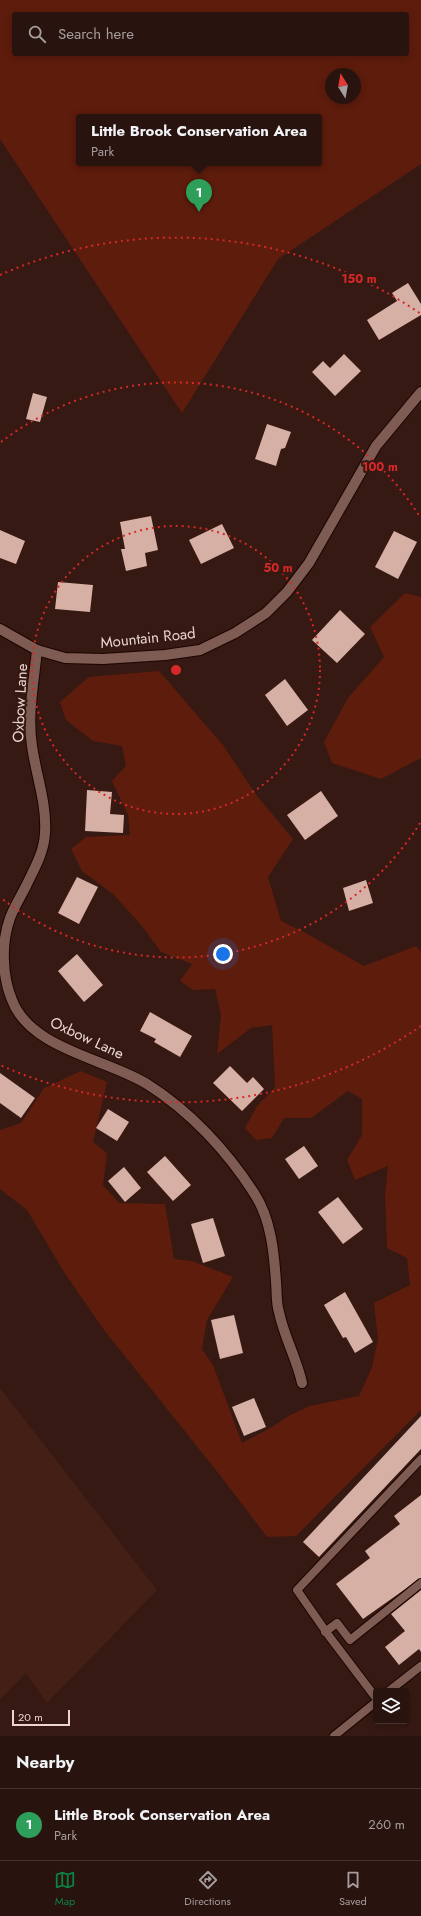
<!DOCTYPE html>
<html lang="en">
<head>
<meta charset="utf-8">
<style>
  body { margin:0; font-family:Jost,sans-serif; background:#301c17; color:#f1f3f6 }
  .controls { position:absolute; right:12px; bottom:12px; display:grid; overflow:hidden; border-radius:4px; box-shadow:0 2px 10px #0003 }
  .controls button { width:36px; height:36px; display:grid; place-items:center; padding:0; border:0; border-bottom:1px solid #44322e; background:#28130e; color:#f1f3f6; font:20px sans-serif }
  .compass { position:absolute; left:325px; top:68px; width:36px; height:36px; border-radius:50%; background:#28130e; box-shadow:0 2px 10px #0003; rotate:349deg }
  .scale { position:absolute; left:12px; bottom:10px; width:58px; box-sizing:border-box; padding-left:4px; border:2px solid #ead5d0; border-top:0; font-size:11px; line-height:14px; white-space:nowrap; color:#ead5d0; -webkit-text-stroke:3px #361912; paint-order:stroke }
  .you { position:absolute; left:223px; top:954px; width:14px; height:14px; margin:-10px; border:3px solid #fff; border-radius:50%; background:#1a73e8; box-shadow:0 0 0 6px #1a73e833 }
  .badge { display:grid; place-items:center; width:26px; height:26px; border-radius:50%; background:#0b8043; color:#fff; font-size:13px; font-weight:700 }
  .pin { position:absolute; translate:-50% -33px; filter:drop-shadow(0 1px 2px #0008) }
  .pin::after { content:''; position:absolute; top:21px; width:14px; height:12px; background:inherit; clip-path:polygon(0 0,100% 0,50% 100%) }
  .popup { position:absolute; left:76px; top:114px; width:246px; height:52px; box-sizing:border-box; display:grid; place-content:center; border-radius:4px; background:#28130e; filter:drop-shadow(0 1px 3px #0005); font-size:13px; white-space:nowrap; color:#a59e9e }
  .popup b { font-size:15px; color:#f1f3f6 }
  .popup::after { content:''; position:absolute; left:50%; top:100%; margin-left:-8px; border:8px solid transparent; border-top-color:#28130e }
  .list { margin:0; padding:0; list-style:none }
  h2 { display:flex; justify-content:space-between; align-items:center; height:52px; margin:0; padding:0 16px; font-size:17px }
  h2 small { font-size:13px; font-weight:400; color:#a59e9e }
  .list li { display:grid; grid-template-columns:26px 1fr auto; gap:12px; align-items:center; box-sizing:border-box; height:72px; padding:0 16px; border-top:1px solid #44322e }
  .list b { display:block; font-size:15px; white-space:nowrap }
  .list p { margin:0; font-size:13px; white-space:nowrap; color:#a59e9e }
  .list em { font-size:13px; font-style:normal; color:#a59e9e }
  .icon { flex:none; width:22px; height:22px; fill:none; stroke:currentColor; stroke-width:2; stroke-linecap:round; stroke-linejoin:round }
  .map { position:relative; flex:none; width:421px; height:1736px; overflow:hidden }
  .search { position:absolute; background:#28130e; box-shadow:0 2px 10px #0003; left:12px; right:12px; top:12px; height:44px; display:flex; align-items:center; gap:10px; box-sizing:border-box; padding:0 14px; border-radius:4px; color:#a59e9e; font-size:15px }
  .sheet { height:124px; background:#28130e }
  nav { display:flex; justify-content:space-around; align-items:center; box-sizing:border-box; height:56px; border-top:1px solid #44322e; background:#28130e; font-size:11px; color:#a59e9e }
  nav a { display:grid; justify-items:center; gap:2px }
  nav .on { color:#0b8043 }
  .map>svg:first-child { display:block }
  .built { fill:#431f16 }
  .green { fill:#5e1c0c; fill-rule:evenodd }
  .building { fill:#d6afa5 }
  .lines { fill:none; stroke-linecap:round; stroke-linejoin:round }
  .lane-casing { stroke:#1c0401; stroke-width:10 }
  .street-casing { stroke:#1c0401; stroke-width:12 }
  .secondary-casing { stroke:#1c0401; stroke-width:12 }
  .lane { stroke:#7e5c53; stroke-width:8 }
  .street { stroke:#7e5c53; stroke-width:10 }
  .secondary { stroke:#7e5c53; stroke-width:10 }
  .ring { fill:none; stroke:#d62828; stroke-width:2; stroke-dasharray:2 4 }
  .labels { text-anchor:middle; stroke-width:4; stroke-linejoin:round; paint-order:stroke }
  .street-label { font-size:15px; fill:#ead5d0; stroke:#361912 }
  .centre { fill:#d62828; stroke:#361912; stroke-width:2 }
  .ring-label { font-size:12px; text-anchor:middle; font-weight:bold; fill:#d62828; stroke:#361912; stroke-width:4; stroke-linejoin:round; paint-order:stroke }
</style>
</head>
<body>
<div class="map">
<svg width="421" height="1736" viewBox="0 0 421 1736">
  <rect width="100%" height="100%" fill="#361912"/>
  <path class="built" d="M0,1388L157,1590L47,1703L26,1673L0,1700Z"/>
  <path class="green" d="M0,0H421V164L278,259L182,413L0,139ZM14,14H407V54H14ZM331,74H355V98H331ZM79,117H319V163H79Z
    M405,593L421,597V758L381,779L332,763L324,742L348,698L384,657L370,627Z
    M159,671L223,745L257,796L293,839L268,877L281,921L304,932L364,966L416,946L421,952V1410L296,1536L267,1537L223,1479L104,1330L64,1272L27,1210L0,1189V1130L21,1123L44,1088L81,1071L107,1082L93,1142L107,1153L103,1185L119,1203L165,1204L174,1259L192,1261L233,1277L207,1320L202,1349L213,1365L242,1443L272,1427L290,1415L310,1406L359,1396L372,1367L378,1339L374,1303L410,1285L407,1258L387,1248L385,1193L388,1166L355,1180L347,1160L362,1135V1099L348,1091L311,1118H284L272,1138L256,1140L245,1128L257,1106L275,1088L272,1025L251,1028L217,1054L221,1015L215,989L193,990L180,981L192,964L161,952L142,926L113,894L82,871L71,849L86,837L130,835L128,815L112,781L126,766L122,746L93,741L66,720L60,702L89,677Z"/>
  <path class="building" d="M408,283L421,304V315L379,340L367,320L397,301L392,293Z
    M344,354L361,371L335,396L312,372L323,361L330,368Z
    M33,393L47,397L40,422L26,419Z
    M267,424L291,432L285,448L281,449L276,466L255,459Z
    M151,516L158,550L145,553L147,566L126,571L121,549H125L120,522Z
    M222,524L234,548L201,564L189,540Z
    M0,530L25,541L16,564L0,558Z
    M394,531L417,542L398,579L375,567Z
    M58,582L93,585L90,612L55,609Z
    M340,610L365,634L337,663L312,640Z
    M285,679L308,710L287,726L265,695Z
    M87,790L112,792L110,814L124,815L123,833L85,831Z
    M321,791L338,816L305,840L287,815Z
    M77,877L98,887L79,924L58,913Z
    M366,880L373,903L349,911L343,888Z
    M77,954L103,985L84,1002L58,971Z
    M150,1012L192,1036L180,1057L154,1042L156,1039L140,1031Z
    M230,1066L247,1083L253,1077L264,1089L242,1111L213,1083Z
    M0,1073L35,1098L21,1118L0,1103Z
    M108,1109L129,1122L117,1141L96,1128Z
    M304,1146L318,1166L299,1179L285,1159Z
    M165,1156L191,1185L173,1201L147,1172Z
    M124,1167L141,1188L125,1202L108,1181Z
    M338,1197L363,1229L343,1244L318,1212Z
    M213,1218L225,1256L203,1263L191,1224Z
    M345,1292L373,1342L355,1353L346,1337L343,1338L324,1305Z
    M234,1315L243,1353L220,1359L211,1320Z
    M254,1398L266,1427L244,1436L232,1407Z
    M421,1416V1449L319,1557L303,1542Z
    M421,1495V1578L363,1619L336,1584L370,1558L365,1551L400,1524L394,1516Z
    M421,1590V1652L419,1649L399,1665L385,1647L405,1631L391,1614Z"/>
  <g class="lines">
    <defs>
      <path id="lane" d="M325,1632L337,1623L350,1640L421,1583
        M389,1691L421,1666
        M376,1698L329,1636L297,1590L421,1459
        M334,1736L376,1702"/>
      <path id="street" d="M37,650C34,681 27,715 32,746C36,775 47,804 45,833C44,853 34,869 26,886C21,896 14,907 10,918C1,943 2,976 12,1000C30,1049 107,1059 147,1084C190,1111 227,1151 254,1193C271,1219 274,1252 276,1282C277,1292 276,1303 279,1312C284,1337 297,1359 302,1383"/>
      <path id="secondary" d="M0,629L37,650L65,658L103,659L165,655L200,650L235,633L266,613L287,592L309,563L376,446L421,392"/>
    </defs>
    <use href="#lane" class="lane-casing"/>
    <use href="#street" class="street-casing"/>
    <use href="#secondary" class="secondary-casing"/>
    <use href="#lane" class="lane"/>
    <use href="#street" class="street"/>
    <use href="#secondary" class="secondary"/>
  </g>
  <g class="ring">
    <circle cx="176" cy="670" r="144"/>
    <path d="M420 823A288 288 0 0 1 1 898M1 442A288 288 0 0 1 420 517"/>
    <path d="M421 1026A432 432 0 0 1 0 1065M0 275A432 432 0 0 1 421 314"/>
  </g>
  <g class="labels">
    <g class="street-label">
      <text transform="translate(148 638) rotate(-6)" y="5">Mountain Road</text>
      <text transform="translate(20 703) rotate(-87)" y="5">Oxbow Lane</text>
      <text transform="translate(87 1038) rotate(25)" y="5">Oxbow Lane</text>
    </g>
  </g>
  <circle cx="176" cy="670" r="6" class="centre"/>
  <g class="ring-label">
    <text x="359" y="283">150 m</text>
    <text x="380" y="471">100 m</text>
    <text x="278" y="572">50 m</text>
  </g>
</svg>
<div class="controls">
<button><svg class="icon" aria-label="layers" viewBox="0 0 24 24"><path d="M12 4l9 5-9 5-9-5zM3 14l9 5 9-5"/></svg></button>
</div>
<svg class="compass" viewBox="-18 -18 36 36"><path d="M0-13l5 13h-10z" fill="#e53935"/><path d="M0 13l5-13h-10z" fill="#a59e9e"/></svg>
<div class="scale">20 m</div>
<div class="you"></div>
<div class="pin badge" style="left:199px;top:212px;background:#2e9e5b">1</div>
<div class="popup"><b>Little Brook Conservation Area</b>Park</div>
<div class="search"><svg class="icon" aria-label="search" viewBox="0 0 24 24"><circle cx="10" cy="10" r="6"/><path d="M15 15l6 6"/></svg>Search here</div>
</div>
<section class="sheet">
<h2>Nearby<small></small></h2>
<ul class="list">
<li><span class="badge" style="background:#2e9e5b">1</span><div><b>Little Brook Conservation Area</b><p>Park</p></div><em>260 m</em></li>
</ul>
</section>
<nav>
<a class="on"><svg class="icon" aria-label="map" viewBox="0 0 24 24"><path d="M3 6l6-2 6 2 6-2v14l-6 2-6-2-6 2zM9 4v14M15 6v14"/></svg>Map</a>
<a><svg class="icon" aria-label="directions" viewBox="0 0 24 24"><path d="M12 3l9 9-9 9-9-9zM9 14v-3h6M13 9l2 2-2 2"/></svg>Directions</a>
<a><svg class="icon" aria-label="saved" viewBox="0 0 24 24"><path d="M7 4h10v16l-5-4-5 4z"/></svg>Saved</a>
</nav>
</body>
</html>
